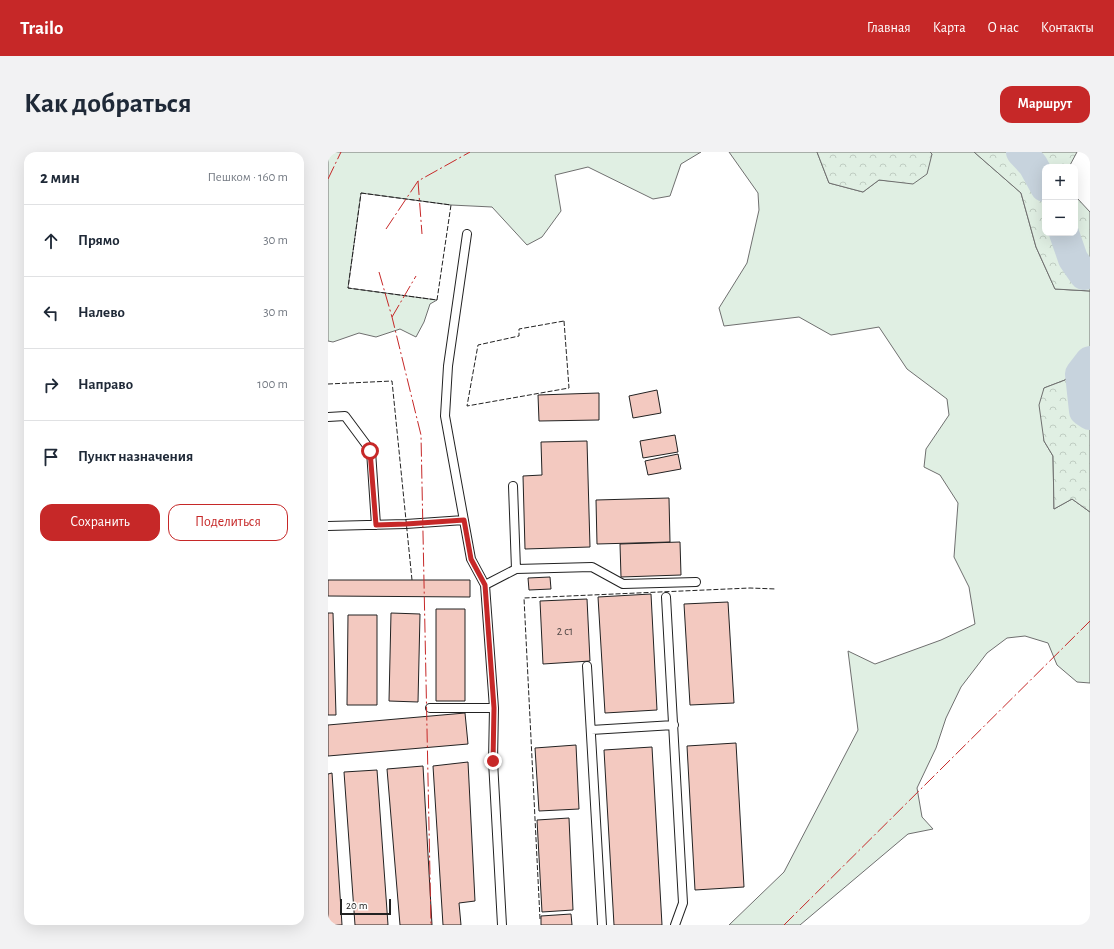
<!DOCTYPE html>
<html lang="ru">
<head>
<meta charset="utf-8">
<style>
  body { margin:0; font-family:"Alegreya Sans",sans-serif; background:#f2f2f3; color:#1f2937 }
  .controls { position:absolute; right:12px; top:12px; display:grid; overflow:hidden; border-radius:8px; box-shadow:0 4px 16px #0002 }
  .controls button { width:36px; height:36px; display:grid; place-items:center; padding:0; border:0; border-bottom:1px solid #e0e1e3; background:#fff; color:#1f2937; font:20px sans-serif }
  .scale { position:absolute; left:12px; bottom:10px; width:51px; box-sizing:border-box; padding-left:4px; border:2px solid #222; border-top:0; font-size:11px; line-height:14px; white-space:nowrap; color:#222; -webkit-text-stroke:3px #fff; paint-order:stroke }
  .stop { position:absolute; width:12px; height:12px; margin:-9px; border:3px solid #c62828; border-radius:50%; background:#fff }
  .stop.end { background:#c62828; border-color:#fff; box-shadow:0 1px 4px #0008 }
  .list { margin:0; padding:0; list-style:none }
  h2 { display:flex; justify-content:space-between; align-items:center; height:52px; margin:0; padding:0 16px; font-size:17px }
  h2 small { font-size:13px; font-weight:400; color:#747a83 }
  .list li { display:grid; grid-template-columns:26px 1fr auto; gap:12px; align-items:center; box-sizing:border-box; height:72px; padding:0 16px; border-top:1px solid #e0e1e3 }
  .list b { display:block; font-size:15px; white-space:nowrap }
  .list em { font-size:13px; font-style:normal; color:#747a83 }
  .actions { display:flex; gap:8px; padding:12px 16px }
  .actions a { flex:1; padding:9px 0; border:1px solid #c62828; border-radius:12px; text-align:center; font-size:14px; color:#c62828 }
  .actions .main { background:#c62828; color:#fff }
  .icon { flex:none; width:22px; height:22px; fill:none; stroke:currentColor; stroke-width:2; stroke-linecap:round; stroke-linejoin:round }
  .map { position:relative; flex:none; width:762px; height:773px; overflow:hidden; border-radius:12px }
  header { display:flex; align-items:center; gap:24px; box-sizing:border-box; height:56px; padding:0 20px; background:#c62828; color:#fff }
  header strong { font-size:19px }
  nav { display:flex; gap:22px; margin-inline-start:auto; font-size:14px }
  .intro { display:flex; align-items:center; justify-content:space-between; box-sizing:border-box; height:96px; padding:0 24px }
  h1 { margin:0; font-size:28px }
  .button { padding:10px 18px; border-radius:12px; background:#c62828; color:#fff; font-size:14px; font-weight:700 }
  main { display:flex; gap:24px; padding:0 24px }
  aside { flex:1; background:#fff; border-radius:12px; box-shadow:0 4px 16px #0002 }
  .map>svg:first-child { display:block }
  .green { fill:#e0efe3; stroke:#6f6f6f }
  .forest { fill:url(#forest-crowns); stroke:#6f6f6f }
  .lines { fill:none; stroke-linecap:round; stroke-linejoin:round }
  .river { stroke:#c7d3dd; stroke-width:30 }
  .building { fill:#f3c9c0; stroke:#222 }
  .service-casing { stroke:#222; stroke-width:10 }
  .service { stroke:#fff; stroke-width:8 }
  .fence { stroke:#222; stroke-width:1; stroke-dasharray:5 2; stroke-linecap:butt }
  .power { stroke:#c62828; stroke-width:1; stroke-dasharray:14 3 2 3; stroke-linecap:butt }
  .route { stroke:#c62828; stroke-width:5 }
  .labels { text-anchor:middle; stroke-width:3; stroke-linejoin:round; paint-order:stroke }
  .number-label { font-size:12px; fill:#564c4a }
</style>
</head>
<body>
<header>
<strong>Trailo</strong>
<nav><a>Главная</a><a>Карта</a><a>О нас</a><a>Контакты</a></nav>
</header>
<div class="intro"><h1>Как добраться</h1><a class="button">Маршрут</a></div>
<main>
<aside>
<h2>2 мин<small>Пешком · 160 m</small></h2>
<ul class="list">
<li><svg class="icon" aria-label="ahead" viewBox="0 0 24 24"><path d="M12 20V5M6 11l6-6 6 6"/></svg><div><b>Прямо</b></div><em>30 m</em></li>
<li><svg class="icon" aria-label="left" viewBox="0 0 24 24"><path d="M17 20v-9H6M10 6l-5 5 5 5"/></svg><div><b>Налево</b></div><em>30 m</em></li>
<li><svg class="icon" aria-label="right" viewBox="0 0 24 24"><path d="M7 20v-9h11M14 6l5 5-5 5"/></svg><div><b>Направо</b></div><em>100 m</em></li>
<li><svg class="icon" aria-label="arrive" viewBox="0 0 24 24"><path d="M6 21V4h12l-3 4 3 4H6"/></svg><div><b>Пункт назначения</b></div></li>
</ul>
<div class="actions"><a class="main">Сохранить</a><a>Поделиться</a></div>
</aside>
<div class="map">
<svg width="762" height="773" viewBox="0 0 762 773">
  <defs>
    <pattern id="forest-crowns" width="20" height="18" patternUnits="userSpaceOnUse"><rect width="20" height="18" fill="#e0efe3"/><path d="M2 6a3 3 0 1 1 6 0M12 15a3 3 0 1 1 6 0" fill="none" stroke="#c0cdc2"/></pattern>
  </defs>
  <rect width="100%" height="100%" fill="#fff"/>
  <path class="green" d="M0,0H373L353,12L342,44L325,47L260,15L227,23L233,59L214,85L199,93L164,55L123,53L33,41L20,136L109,148L102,152L96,170L88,185L72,177L48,185L31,181L5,190L0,189Z
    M401,0H489L501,31L535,40L551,28L585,31L604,2L602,0H646L693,41L708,95L727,137L762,139V200L737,228L716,236V289L725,304L726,357L744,347L762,360V531L749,530L729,513L720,491L697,484L679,486L659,501L633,535L618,566L608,596L589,636L594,665L605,677L580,682L472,773H401L456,720L530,578L520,499L547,512L613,488L647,472L641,435L626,405L630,351L612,323L596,315L598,297L621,263L619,247L579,217L551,175L503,183L471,165L396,174L391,156L419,111L431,58L430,41Z"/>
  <path class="forest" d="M489,0H602L604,2L599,22L585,32L551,28L535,40L501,31Z
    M646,0H749L741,15H717V81H747V38L749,46L762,60V139L727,137L708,95L693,41Z
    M762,200V360L744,347L726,357L725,304L716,289L711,253L716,236L737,228Z"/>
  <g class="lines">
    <path class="river" d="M693,0L705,13L717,35
      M736,81L745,107L756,123L762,121
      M762,209L752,222L756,259L762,263"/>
  </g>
  <path class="building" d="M329,238L333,261L305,266L301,244Z
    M271,241V268L211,269L210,243Z
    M347,283L350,300L315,306L312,289Z
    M259,289L262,395L197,397L195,324L214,323L213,290Z
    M350,302L353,317L320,323L317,309Z
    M341,346L342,390L269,392L268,348Z
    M352,390L353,423L293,425L292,392Z
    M222,425L223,437L201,438L200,426Z
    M0,428H142V445L0,444Z
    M323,442L329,558L277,561L270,445Z
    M259,447L262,509L215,512L212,449Z
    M400,450L406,551L362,553L356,452Z
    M108,457H137V549H108Z
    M0,461H5L8,563H0Z
    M63,461L92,462L90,550L61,549Z
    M20,463H49V553H19Z
    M137,561L140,592L0,604V573Z
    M408,591L416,735L367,738L359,594Z
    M248,593L251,657L211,659L207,596Z
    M324,595L334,773H286L276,598Z
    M140,610L147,749L131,751L133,773H115L105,614Z
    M95,614L104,773H72L59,617Z
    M49,618L60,773H27L16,620Z
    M4,621L14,773H0V622Z
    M241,666L245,758L214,760L209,668Z
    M243,762L244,773H213V764Z"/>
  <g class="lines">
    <defs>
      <path id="service" d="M139,82L120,214L117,264L143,407L157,433
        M0,265L17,264L43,299L48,373
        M185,334L188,417
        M0,374L78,372L136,368
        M338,445L355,751L347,773
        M259,514L274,773
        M102,556H166
        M263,578L346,573
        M174,773L165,609L166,556L157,433L188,417L264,415L295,432L368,430"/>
    </defs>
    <use href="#service" class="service-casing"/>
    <use href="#service" class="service"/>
    <path class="fence" d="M33,41L123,53L109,148L20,136Z
      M236,169L241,236L139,254L150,193L191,184V177Z
      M0,232L64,229L84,428
      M212,767L196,446L422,436L448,437"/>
    <path class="power" d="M0,27L13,0
      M90,29L94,82
      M58,77L90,29L142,0
      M51,120L64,165L93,283L103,773
      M64,165L88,124
      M456,773L762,469"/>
  </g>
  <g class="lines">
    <path class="route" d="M42,299L48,373L78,372L136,368L143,407L157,433L166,556L165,609"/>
  </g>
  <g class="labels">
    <g class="number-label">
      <text x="237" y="483">2 с1</text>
    </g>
  </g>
</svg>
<div class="controls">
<button>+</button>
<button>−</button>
</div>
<div class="scale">20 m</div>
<div class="stop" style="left:42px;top:299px"></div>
<div class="stop end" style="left:165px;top:609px"></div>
</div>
</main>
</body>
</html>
